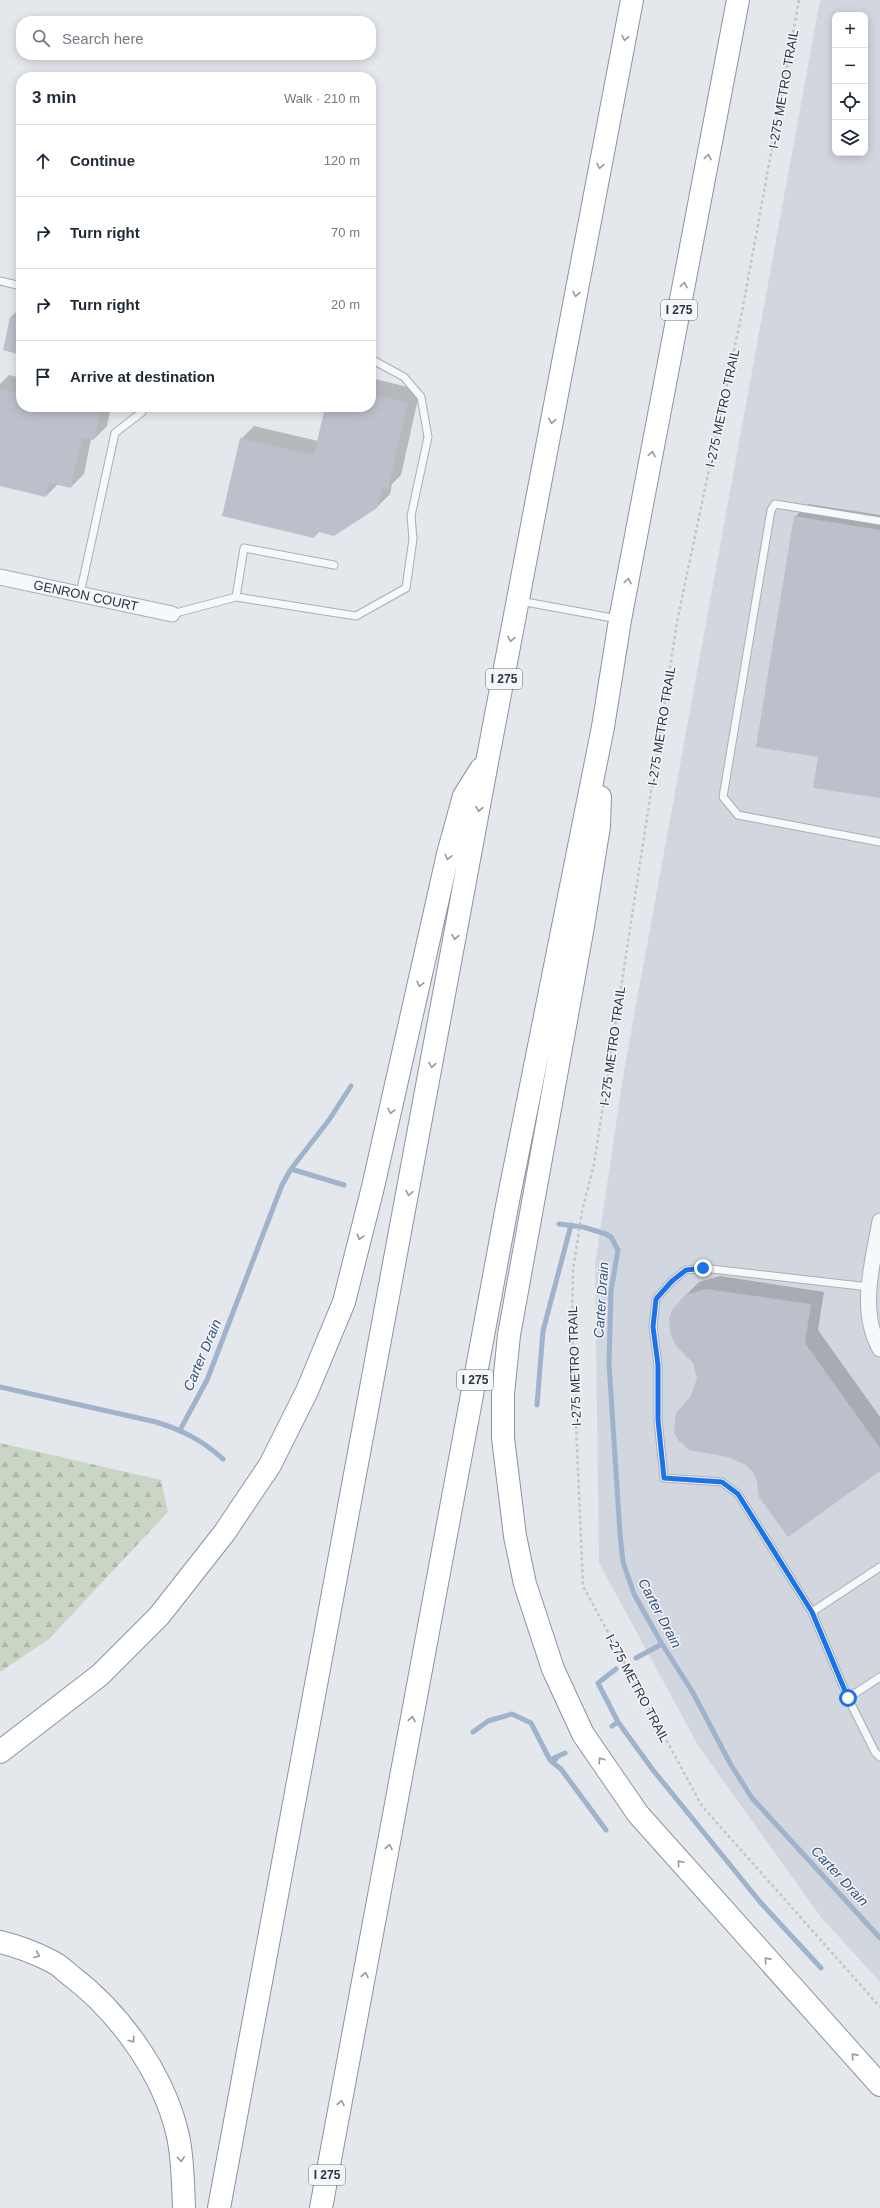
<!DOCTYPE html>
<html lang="en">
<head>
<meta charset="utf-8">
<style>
  body { margin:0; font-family:Helvetica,sans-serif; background:#f6f6f7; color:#1f2937 }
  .controls { position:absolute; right:12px; top:12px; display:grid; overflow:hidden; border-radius:8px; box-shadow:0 2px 10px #0003 }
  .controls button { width:36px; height:36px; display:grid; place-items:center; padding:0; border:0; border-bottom:1px solid #e0e1e3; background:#fff; color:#1f2937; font:20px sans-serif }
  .stop { position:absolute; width:12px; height:12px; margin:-9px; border:3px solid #1a73e8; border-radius:50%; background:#fff }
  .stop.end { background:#1a73e8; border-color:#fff; box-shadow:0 1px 4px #0008 }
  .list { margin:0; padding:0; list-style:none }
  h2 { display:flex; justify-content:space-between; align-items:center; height:52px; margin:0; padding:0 16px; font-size:17px }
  h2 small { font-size:13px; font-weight:400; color:#747a83 }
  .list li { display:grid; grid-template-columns:26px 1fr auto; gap:12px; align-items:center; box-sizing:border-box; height:72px; padding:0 16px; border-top:1px solid #e0e1e3 }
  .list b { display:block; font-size:15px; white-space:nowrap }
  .list em { font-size:13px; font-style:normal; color:#747a83 }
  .icon { flex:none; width:22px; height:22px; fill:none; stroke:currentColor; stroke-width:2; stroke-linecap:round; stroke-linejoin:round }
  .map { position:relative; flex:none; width:880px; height:2208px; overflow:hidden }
  .search { position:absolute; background:#fff; box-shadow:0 2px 10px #0003; left:16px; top:16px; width:360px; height:44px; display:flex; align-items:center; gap:10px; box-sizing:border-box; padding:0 14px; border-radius:16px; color:#747a83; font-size:15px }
  .panel { position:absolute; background:#fff; box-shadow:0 2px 10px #0003; left:16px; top:72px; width:360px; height:340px; border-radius:16px }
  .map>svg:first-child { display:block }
  .built { fill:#d2d6de; fill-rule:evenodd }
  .forest { fill:url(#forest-firs) }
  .shadow { fill:#0003 }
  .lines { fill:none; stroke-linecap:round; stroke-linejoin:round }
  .stream { stroke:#9fb4cc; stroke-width:5 }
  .building { fill:#bbc0ca }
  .lane-casing { stroke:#a9aeb7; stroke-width:9 }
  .street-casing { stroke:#a9aeb7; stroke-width:17 }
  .highway-casing { stroke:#8b94a3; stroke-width:24 }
  .path { stroke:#c2c5cb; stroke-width:2.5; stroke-dasharray:3 3; stroke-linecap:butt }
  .lane { stroke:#f7f8fa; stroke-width:7 }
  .street { stroke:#f7f8fa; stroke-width:15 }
  .highway { stroke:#fff; stroke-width:22 }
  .oneway { stroke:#959aa2 }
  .route { stroke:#1a73e8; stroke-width:5 }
  .labels { text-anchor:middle; stroke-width:3; stroke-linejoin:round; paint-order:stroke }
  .shield { fill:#f4f6f9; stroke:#676e7b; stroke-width:1 }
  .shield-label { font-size:12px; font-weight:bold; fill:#2b3445 }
  .street-label { font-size:13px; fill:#2b3445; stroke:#f4f6f9 }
  .water-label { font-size:14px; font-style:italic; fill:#34527a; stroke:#f4f6f9 }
</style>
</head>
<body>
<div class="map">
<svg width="880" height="2208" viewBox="0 0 880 2208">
  <defs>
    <pattern id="forest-firs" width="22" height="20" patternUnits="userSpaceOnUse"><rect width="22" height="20" fill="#c9d6c5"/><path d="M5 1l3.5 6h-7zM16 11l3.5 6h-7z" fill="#adb8ab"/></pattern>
  </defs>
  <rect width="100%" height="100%" fill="#e4e7ec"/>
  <path class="built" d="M820,0H880V1982L820,1916L699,1747L599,1563L595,1265L624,1071ZM835,15H865V153H835Z"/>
  <path class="forest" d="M0,1443L161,1480L168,1512L49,1639L0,1672Z"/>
  <path class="shadow" d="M21,307V354L4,350L11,317Z
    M9,375L21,378V407H111L107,426L94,439H91L84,474L71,487L58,484L46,496L0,485V384Z
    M371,378L420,390L401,475L392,484L390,494L377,507L320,531L314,537L241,439L254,426L318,441L326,407H371Z
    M808,504L880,515V797L820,756L795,517Z
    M720,1276L824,1292L818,1330L880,1417V1470L758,1480L754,1472L692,1397L698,1378L686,1295L699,1282Z"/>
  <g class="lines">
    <path class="stream" d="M291,1169L344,1185
      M559,1224L583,1227L606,1234L611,1237L618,1250L611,1291L609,1363L620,1534L623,1562L634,1594L662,1644L692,1691L731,1765L752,1798L880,1938
      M0,1387L156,1422C182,1430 202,1440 223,1459
      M537,1405L543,1331L571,1225
      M180,1430L207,1380L282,1185L291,1169L329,1120L351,1086
      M636,1658L662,1644
      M616,1669L598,1683L618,1722L653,1770L761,1903L821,1968
      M612,1726L618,1722
      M473,1732L488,1721L512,1714L531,1723L550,1760L565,1753
      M556,1759L552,1762L561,1769L606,1830"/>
  </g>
  <path class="building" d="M10,317L21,319V355L3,350Z
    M0,389L21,394V407H101L94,440L82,438L71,488L49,483L46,497L0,486Z
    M371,394L408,402L388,489L382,488L377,508L334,536L316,531L314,538L222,516L240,438L314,455L325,407H371Z
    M794,516L880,530V798L813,788L818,757L756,747Z
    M706,1289L811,1304L805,1343L880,1448V1471L788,1537L759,1497L757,1481L753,1472L746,1465L728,1457L689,1450L678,1440L674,1432L676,1413L691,1396L697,1378L693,1363L676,1346L671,1336L669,1319L672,1310L685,1295Z"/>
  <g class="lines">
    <defs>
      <path id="lane" d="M0,281L21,286
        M880,521L775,504L771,510L723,797L738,815L880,842
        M80,594L115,433L142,412L144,407
        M236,597L244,548L334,565
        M520,601L618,619
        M172,614L236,597L356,616L406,588L413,539L411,516L428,437L421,397L404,377L371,359
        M869,1287L703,1268L686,1270L672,1281L656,1299L653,1327L658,1365V1420L664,1478L722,1482L738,1494L812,1612L880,1567
        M812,1612L848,1698
        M880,1677L848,1698L875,1752L880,1757"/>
      <path id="street" d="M0,577L172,614
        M880,1221C873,1262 858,1310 880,1349"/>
      <path id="highway" d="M600,797L599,826L582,932L509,1335L503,1394V1438L515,1536L525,1584L553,1669L583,1734L638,1814L880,2085
        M0,1752L100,1675L159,1616L225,1532L270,1465L307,1391L344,1302L373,1187L448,854L464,796L481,769
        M0,1942C17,1946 35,1953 51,1961C58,1964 64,1970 70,1975C120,2013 164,2074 178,2136C183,2159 183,2184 184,2208
        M219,2208L488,757L632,0
        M321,2208L508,1201L603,727L620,620L738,0"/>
    </defs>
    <use href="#lane" class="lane-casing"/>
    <use href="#street" class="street-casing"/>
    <use href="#highway" class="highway-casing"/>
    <path class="path" d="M799,0L742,312L677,622L594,1164L582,1211L573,1270L572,1330L583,1586L702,1806L880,2007"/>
    <use href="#lane" class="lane"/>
    <use href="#street" class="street"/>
    <use href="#highway" class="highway"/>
  </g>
  <defs><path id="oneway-chevron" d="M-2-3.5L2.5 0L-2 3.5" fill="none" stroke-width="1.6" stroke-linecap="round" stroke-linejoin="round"/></defs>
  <g class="oneway">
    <use href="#oneway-chevron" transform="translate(625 38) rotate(101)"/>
    <use href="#oneway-chevron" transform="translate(708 157) rotate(-79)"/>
    <use href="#oneway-chevron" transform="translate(600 166) rotate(101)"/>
    <use href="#oneway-chevron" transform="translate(684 285) rotate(-79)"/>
    <use href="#oneway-chevron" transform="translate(576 294) rotate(101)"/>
    <use href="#oneway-chevron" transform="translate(552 421) rotate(101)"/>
    <use href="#oneway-chevron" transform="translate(652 454) rotate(-79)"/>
    <use href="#oneway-chevron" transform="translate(628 581) rotate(-79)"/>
    <use href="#oneway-chevron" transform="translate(511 639) rotate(100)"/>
    <use href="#oneway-chevron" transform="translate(479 809) rotate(100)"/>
    <use href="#oneway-chevron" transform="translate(448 857) rotate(103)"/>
    <use href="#oneway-chevron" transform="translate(455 937) rotate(100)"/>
    <use href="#oneway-chevron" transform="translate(420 984) rotate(103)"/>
    <use href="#oneway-chevron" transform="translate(432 1065) rotate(100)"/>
    <use href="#oneway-chevron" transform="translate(391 1111) rotate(103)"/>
    <use href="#oneway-chevron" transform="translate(409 1193) rotate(101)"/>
    <use href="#oneway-chevron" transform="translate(360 1237) rotate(105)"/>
    <use href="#oneway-chevron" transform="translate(412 1719) rotate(-79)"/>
    <use href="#oneway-chevron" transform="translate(601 1760) rotate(-124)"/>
    <use href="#oneway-chevron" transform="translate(389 1847) rotate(-79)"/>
    <use href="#oneway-chevron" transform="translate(680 1863) rotate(-131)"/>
    <use href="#oneway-chevron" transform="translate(37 1955) rotate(23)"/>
    <use href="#oneway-chevron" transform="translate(767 1960) rotate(-132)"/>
    <use href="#oneway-chevron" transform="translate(365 1975) rotate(-79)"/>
    <use href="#oneway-chevron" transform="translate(132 2040) rotate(56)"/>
    <use href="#oneway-chevron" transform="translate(854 2056) rotate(-132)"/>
    <use href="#oneway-chevron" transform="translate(341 2103) rotate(-79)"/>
    <use href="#oneway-chevron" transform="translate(181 2159) rotate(84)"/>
  </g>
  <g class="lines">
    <path class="route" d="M703,1268L686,1270L672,1281L656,1299L653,1327L658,1365V1420L664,1478L722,1482L738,1494L812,1612L848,1698"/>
  </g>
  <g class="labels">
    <g class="shield">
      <rect x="661" y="300" width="36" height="20" rx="3"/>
      <rect x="486" y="669" width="36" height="20" rx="3"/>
      <rect x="457" y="1370" width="36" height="20" rx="3"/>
      <rect x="309" y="2165" width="36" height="20" rx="3"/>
    </g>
    <g class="shield-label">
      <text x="679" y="314">I 275</text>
      <text x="504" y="683">I 275</text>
      <text x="475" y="1384">I 275</text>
      <text x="327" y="2179">I 275</text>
    </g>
    <g class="street-label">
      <text transform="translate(783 89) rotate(-80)" y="5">I-275 METRO TRAIL</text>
      <text transform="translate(722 408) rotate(-78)" y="5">I-275 METRO TRAIL</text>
      <text transform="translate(86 595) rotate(12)" y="5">GENRON COURT</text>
      <text transform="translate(661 726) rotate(-81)" y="5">I-275 METRO TRAIL</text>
      <text transform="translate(612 1046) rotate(-82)" y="5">I-275 METRO TRAIL</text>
      <text transform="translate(574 1366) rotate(-92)" y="5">I-275 METRO TRAIL</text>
      <text transform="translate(638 1688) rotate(62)" y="5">I-275 METRO TRAIL</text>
    </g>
    <g class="water-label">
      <text transform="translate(601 1300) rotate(-86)" y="5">Carter Drain</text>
      <text transform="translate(202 1355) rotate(-67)" y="5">Carter Drain</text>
      <text transform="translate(660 1613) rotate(62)" y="5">Carter Drain</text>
      <text transform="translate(840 1876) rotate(47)" y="5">Carter Drain</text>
    </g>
  </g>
</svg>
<div class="controls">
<button>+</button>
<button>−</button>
<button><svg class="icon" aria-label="locate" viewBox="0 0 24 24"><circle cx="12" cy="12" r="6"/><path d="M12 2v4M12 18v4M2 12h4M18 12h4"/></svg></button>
<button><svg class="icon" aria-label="layers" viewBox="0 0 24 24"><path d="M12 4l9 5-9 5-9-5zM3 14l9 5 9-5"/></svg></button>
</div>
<div class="stop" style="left:848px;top:1698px"></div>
<div class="stop end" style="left:703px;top:1268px"></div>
<div class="search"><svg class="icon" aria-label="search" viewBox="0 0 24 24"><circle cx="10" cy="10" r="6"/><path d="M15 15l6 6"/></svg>Search here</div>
<section class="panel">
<h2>3 min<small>Walk · 210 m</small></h2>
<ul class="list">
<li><svg class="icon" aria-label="ahead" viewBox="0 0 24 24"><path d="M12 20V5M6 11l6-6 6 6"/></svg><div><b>Continue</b></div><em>120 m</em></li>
<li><svg class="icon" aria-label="right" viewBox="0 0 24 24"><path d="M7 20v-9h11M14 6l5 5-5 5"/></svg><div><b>Turn right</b></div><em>70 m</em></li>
<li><svg class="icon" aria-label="right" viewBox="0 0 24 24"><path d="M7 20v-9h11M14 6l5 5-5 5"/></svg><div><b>Turn right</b></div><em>20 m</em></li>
<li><svg class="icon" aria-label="arrive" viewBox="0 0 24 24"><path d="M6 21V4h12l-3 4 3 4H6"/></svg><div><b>Arrive at destination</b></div></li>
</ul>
</section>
</div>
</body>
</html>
